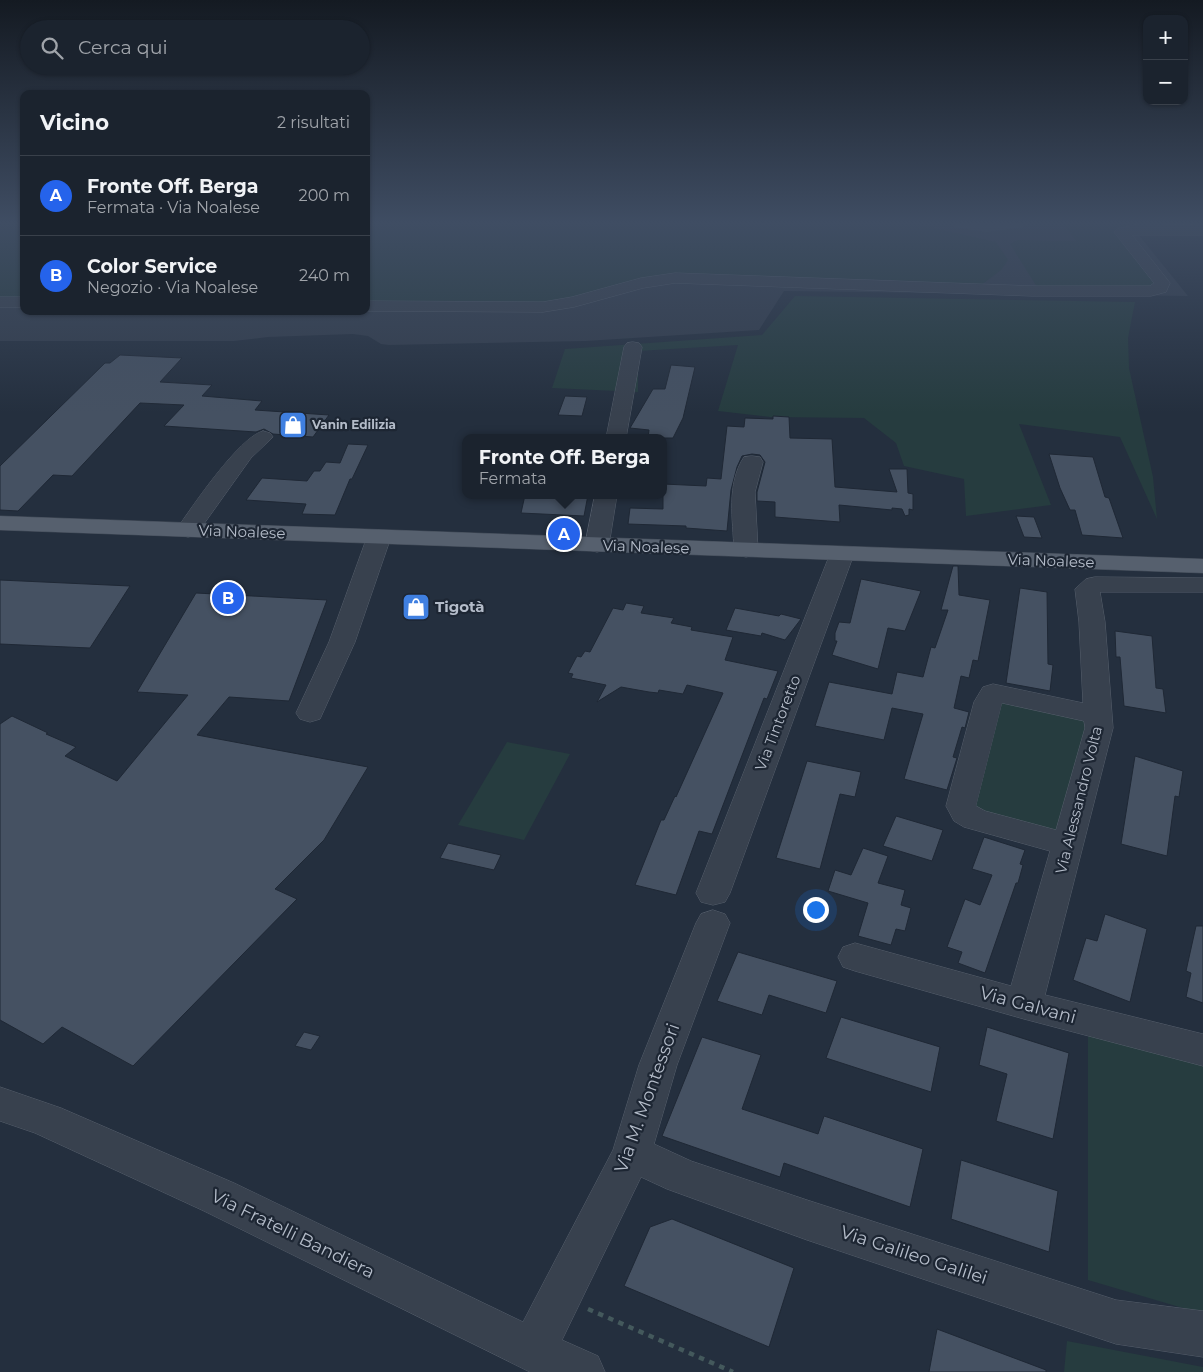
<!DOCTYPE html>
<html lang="it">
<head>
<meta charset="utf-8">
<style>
  body { margin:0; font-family:Montserrat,sans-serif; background:#242b36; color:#f1f3f6 }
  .controls { position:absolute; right:15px; top:15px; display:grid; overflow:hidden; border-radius:10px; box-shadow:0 1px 4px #0004 }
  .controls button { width:45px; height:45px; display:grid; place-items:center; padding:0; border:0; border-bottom:1px solid #39404a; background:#1b232e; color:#f1f3f6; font:25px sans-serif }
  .you { position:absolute; left:815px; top:909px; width:18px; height:18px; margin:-12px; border:4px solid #fff; border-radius:50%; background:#1a73e8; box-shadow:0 0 0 8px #1a73e833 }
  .badge { display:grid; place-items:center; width:32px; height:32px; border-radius:50%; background:#2563eb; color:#fff; font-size:16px; font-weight:700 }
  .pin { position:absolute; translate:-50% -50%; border:2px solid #fff; box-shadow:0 1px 5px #0006 }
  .popup { position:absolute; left:462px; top:434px; width:205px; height:65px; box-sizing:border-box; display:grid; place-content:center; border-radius:10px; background:#1b232e; filter:drop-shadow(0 1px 4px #0005); font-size:16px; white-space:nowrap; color:#a0a4aa }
  .popup b { font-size:19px; color:#f1f3f6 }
  .popup::after { content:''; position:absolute; left:50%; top:100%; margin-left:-10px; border:10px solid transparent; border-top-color:#1b232e }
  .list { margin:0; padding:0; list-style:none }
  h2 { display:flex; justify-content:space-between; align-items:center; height:65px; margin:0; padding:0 20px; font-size:21px }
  h2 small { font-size:16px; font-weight:400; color:#a0a4aa }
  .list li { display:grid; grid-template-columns:32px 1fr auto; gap:15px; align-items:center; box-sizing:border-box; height:80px; padding:0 20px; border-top:1px solid #39404a }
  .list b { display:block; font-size:19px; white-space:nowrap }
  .list p { margin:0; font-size:16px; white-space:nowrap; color:#a0a4aa }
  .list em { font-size:16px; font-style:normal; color:#a0a4aa }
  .icon { flex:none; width:28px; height:28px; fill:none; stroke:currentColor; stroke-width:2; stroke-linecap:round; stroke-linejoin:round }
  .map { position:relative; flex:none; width:1203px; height:1372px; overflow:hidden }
  .search { position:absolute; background:#1b232e; box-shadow:0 1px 4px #0004; left:20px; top:20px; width:350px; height:55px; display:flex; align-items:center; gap:12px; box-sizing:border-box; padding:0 18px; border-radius:28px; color:#a0a4aa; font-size:19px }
  .panel { position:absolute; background:#1b232e; box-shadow:0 1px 4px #0004; left:20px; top:90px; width:350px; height:225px; border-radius:10px }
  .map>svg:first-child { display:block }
  .airport { fill:#323c4b }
  .green { fill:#263c3f }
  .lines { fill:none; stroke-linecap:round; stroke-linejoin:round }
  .taxiway { fill:#3f4a5a; fill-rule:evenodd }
  .building { fill:#455162; stroke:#1f2835 }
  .minor-casing { stroke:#565f6c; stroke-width:1 }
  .major-casing { stroke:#414a57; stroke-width:1 }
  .path { stroke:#44595c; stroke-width:4.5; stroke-dasharray:5.5 5.5; stroke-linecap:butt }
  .minor { fill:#38414e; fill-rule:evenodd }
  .major { fill:#56606e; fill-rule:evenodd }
  .labels { text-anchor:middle; stroke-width:4.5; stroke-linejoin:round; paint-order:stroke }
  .far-poi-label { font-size:12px; font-weight:bold; fill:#b4bcc9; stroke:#1d2633; text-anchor:start }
  .street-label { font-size:15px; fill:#b4bcc9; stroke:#1d2633 }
  .poi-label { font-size:15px; font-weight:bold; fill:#b4bcc9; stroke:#1d2633; text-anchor:start }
  .near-street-label { font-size:18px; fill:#b4bcc9; stroke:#1d2633 }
</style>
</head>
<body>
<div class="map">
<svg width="1203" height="1372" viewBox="0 0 1203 1372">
  <rect width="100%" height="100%" fill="#242f3e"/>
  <path class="airport" d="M0,221H24V311H366V221H1203V235L1138,234L1188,296L784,291L759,330L586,341L389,345L381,344L368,336L353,334L268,337L234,341H0Z"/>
  <path class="green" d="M0,221H24V299H0Z
    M366,221H902L996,242L1008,260L1001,270L980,286L896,283L894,280L681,275L545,304L366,303Z
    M1062,221H1203V227H1127L1118,231L1156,282L1153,287H1037L1010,244L1017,240L1076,241Z
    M795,296L1135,302L1128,338L1129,368L1153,477L1157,519L1120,437L1019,424L1051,505L966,516L964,479L904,466L896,443L864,418L770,417L718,411L738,345L638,351V392L552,388L565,349L762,335Z
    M999,701L1093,718L1062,840L970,807Z
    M507,742L570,754L524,840L458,825Z
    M1088,1024L1203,1062V1314L1088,1280Z
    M1067,1341L1203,1367V1372H1064Z"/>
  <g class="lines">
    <path class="taxiway" d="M950,221H1028L1024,227L987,232L954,227Z"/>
  </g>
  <path class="building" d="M120,355L182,358L160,382L212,385L202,396L262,401L255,410L329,415L313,437L273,434L264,429L256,432L164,426L184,405L140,403L72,476L53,475L18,511L0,510V466L105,363H110Z
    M671,365L695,367L683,418L673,438H648L649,430L630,428L653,389H665Z
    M565,396L587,397L582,416L558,415Z
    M773,416L789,417L790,438L832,439L835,487L897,492L889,469H907L908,493L913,494V510L909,509V515L905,516L902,509L892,508V510L839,505L840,522L775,517V502L757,501V492L765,462L760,455L752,454L742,456L737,467L731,490L727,531L686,528V526L628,524L630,508L663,509V484L706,486L707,478L721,479L727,426L744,427L745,418L773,419Z
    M348,444L368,445L352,479H350L335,515L302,514L306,504L246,500L262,478L307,481L314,471H320L326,462L340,463Z
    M1049,454L1093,457L1105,497L1109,498L1123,538L1082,535L1075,510H1070L1060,488Z
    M525,495H588L584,516L521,513Z
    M1016,516L1034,517L1042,538L1024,537Z
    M953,566H958L959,595L990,600L978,661L973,660L969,678L961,676L954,708L969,712L965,728L962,727L953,757L957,758L947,790L904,779L923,714L892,708L884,740L815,726L829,682L892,694L897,672L923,677L931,647L935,648L948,610H941Z
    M861,579L921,591L905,631L888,628L878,669L832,655L837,641H835V633L839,622L850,623Z
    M0,580L130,586L90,648L0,644Z
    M1020,588L1047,592L1048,664L1053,665L1050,691L1006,683Z
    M196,593L327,600L289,701L229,697L197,735L368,767L324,840L275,889L297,899L133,1066L62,1027L43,1044L0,1020V724L12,716L48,733L46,734L76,747L65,756L117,781L188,695L137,692Z
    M626,603L644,606L641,613L674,618L671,623L692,627L691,630L733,637L725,660L778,671L767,699L764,698L712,834L699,831L676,895L635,885L661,820H664L675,796L676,797L723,693L687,685L683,694L659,690L658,693L649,692L621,687L597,702L606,685L571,678L573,674L568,673L577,656L581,657L585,651L590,652L613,608L623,610Z
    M735,608L779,616L781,614L801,619L785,640L762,633L761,636L726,630Z
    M1115,631L1152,636L1156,688L1163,689L1166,713L1124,706L1120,657H1116Z
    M1135,756L1183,771L1179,797L1175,796L1167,856L1121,844Z
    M807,761L861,772L855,797L840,794L820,869L776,858Z
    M896,816L943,830L932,861L883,846Z
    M984,837L1025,850L1020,864L1023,865L1018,883H1016L985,973L958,963L962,952L947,947L965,899L980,905L992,875L972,869Z
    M448,843L501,855L494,870L440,858Z
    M863,848L888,856L878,883L905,890L901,905L911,908L905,931L896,929L891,945L858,936L868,903L828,891L835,870L851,875Z
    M1105,914L1147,929L1130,1002L1073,980L1086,938L1097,941Z
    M1196,926H1203V1003L1186,997L1191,973L1186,971Z
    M738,952L837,981L826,1013L769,995L762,1015L717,1001Z
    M841,1017L940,1047L931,1092L826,1058Z
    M987,1027L1069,1053L1053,1139L996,1121L1007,1074L979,1065Z
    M304,1032L320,1036L311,1050L295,1046Z
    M702,1037L761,1055L742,1109L818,1134L824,1116L923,1149L910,1207L784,1163L780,1177L662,1136Z
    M961,1160L1058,1191L1049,1252L951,1219Z
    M672,1219L794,1268L769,1347L624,1286L650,1227Z
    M937,1329L1046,1370V1372H929Z"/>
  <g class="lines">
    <defs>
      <path id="minor" d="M1140,224L1203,225V235H1132L1170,283L1166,292L1151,296H1032L675,283L643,288L574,307L543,312L366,311V301L543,302L572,297L641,278L675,273L1032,286H1150L1154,283L1114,232L1117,229Z
        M0,297H24V307H0Z
        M633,342L639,343L642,347L626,438H606L624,347L627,343Z
        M263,431L270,433L273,437L251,458L196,535L188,537L180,535L176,530C192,507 239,437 263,431Z
        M752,456L760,457L763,462L755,492L758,550L754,555L746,557L738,555L734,550C733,520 726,484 744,457Z
        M595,495H617L609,545L605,550L597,552L589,550L585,545Z
        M379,530L387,532L391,537L355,642L320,719L310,722L300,719L296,713L329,642L367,537L371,532Z
        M842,547L850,549L854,554L730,893L725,902L713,905L701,902L696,893L830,554L834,549Z
        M1095,577L1203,578V592H1100L1105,622L1113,728L1045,995L1203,1034V1066L1024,1019L855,971L843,967L838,957L843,947L855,943L1011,986L1050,851L964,827L954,821L946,806L974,702L983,687L993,684L1083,703L1079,622L1075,589L1086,579ZM1002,703L1084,721L1085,728L1056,830L985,811L976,806Z
        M713,910L725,914L730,923L677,1065L654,1144L691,1161L807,1200L1116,1300L1203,1311V1357L1116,1344L807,1240L667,1189L641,1177L562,1340L598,1356L605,1372H530L204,1211L35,1133L0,1121V1087L61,1108L234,1183L523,1322L613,1150L639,1065L696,923L701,914Z"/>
      <path id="major" d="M0,516L1203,559V573L0,530Z"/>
    </defs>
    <use href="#minor" class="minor-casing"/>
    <use href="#major" class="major-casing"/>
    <path class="path" d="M588,1309L733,1372"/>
    <use href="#minor" class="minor"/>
    <use href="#major" class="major"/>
  </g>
  <linearGradient id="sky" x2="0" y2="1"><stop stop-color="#141a22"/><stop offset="0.54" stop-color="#3f4d63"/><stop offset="1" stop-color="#3f4d63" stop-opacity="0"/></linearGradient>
  <rect width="1203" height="413" fill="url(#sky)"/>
  <defs>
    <symbol id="shop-square" viewBox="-11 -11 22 22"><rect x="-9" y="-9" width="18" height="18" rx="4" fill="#3f7fe0" stroke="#1d2633"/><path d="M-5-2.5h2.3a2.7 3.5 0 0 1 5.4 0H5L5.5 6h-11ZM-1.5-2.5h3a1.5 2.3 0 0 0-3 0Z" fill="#fff"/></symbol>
  </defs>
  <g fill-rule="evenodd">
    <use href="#shop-square" x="277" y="409" width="32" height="32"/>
    <use href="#shop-square" x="400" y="591" width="32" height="32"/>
  </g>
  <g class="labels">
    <g class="far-poi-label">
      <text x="312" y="429">Vanin Edilizia</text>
    </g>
    <g class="street-label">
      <text transform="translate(242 532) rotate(2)" y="5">Via Noalese</text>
      <text transform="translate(646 547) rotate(2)" y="5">Via Noalese</text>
      <text transform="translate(1051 561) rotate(2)" y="5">Via Noalese</text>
      <text transform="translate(778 723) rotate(-69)" y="5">Via Tintoretto</text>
      <text transform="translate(1079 800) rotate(-76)" y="5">Via Alessandro Volta</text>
    </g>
    <g class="poi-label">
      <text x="435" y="612">Tigotà</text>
    </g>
    <g class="near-street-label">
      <text transform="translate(1028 1005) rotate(15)" y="6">Via Galvani</text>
      <text transform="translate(647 1098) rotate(-70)" y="6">Via M. Montessori</text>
      <text transform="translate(293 1234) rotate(26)" y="6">Via Fratelli Bandiera</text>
      <text transform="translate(914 1255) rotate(18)" y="6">Via Galileo Galilei</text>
    </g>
  </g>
</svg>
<div class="controls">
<button>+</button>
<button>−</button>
</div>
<div class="you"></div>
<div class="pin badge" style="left:564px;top:534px">A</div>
<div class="popup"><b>Fronte Off. Berga</b>Fermata</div>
<div class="pin badge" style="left:228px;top:598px">B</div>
<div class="search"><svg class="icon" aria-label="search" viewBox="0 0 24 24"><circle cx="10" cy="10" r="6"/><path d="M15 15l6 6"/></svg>Cerca qui</div>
<section class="panel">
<h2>Vicino<small>2 risultati</small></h2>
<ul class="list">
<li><span class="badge">A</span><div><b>Fronte Off. Berga</b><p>Fermata · Via Noalese</p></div><em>200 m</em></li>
<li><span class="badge">B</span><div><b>Color Service</b><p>Negozio · Via Noalese</p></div><em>240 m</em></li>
</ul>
</section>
</div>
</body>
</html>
